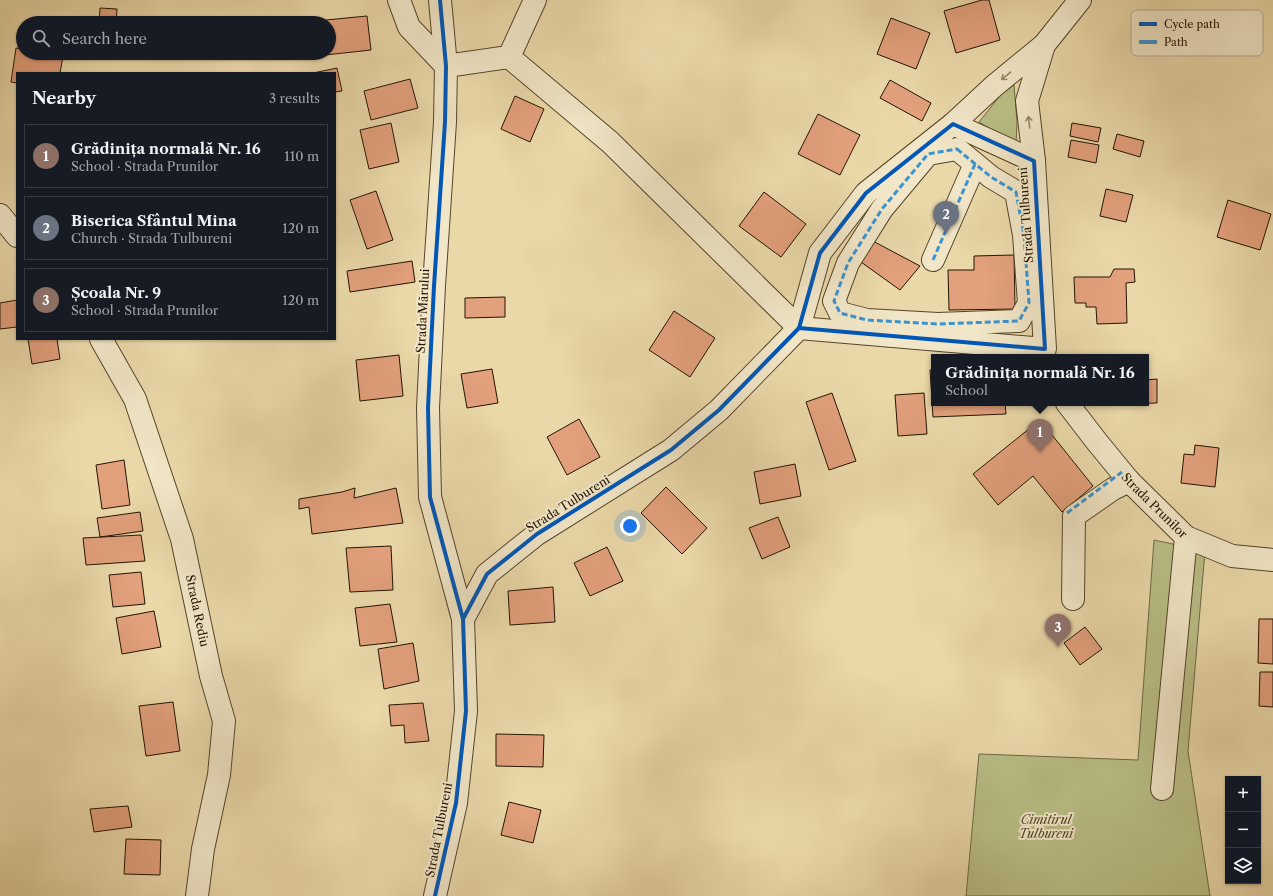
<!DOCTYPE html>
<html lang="en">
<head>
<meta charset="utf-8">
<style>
  body { margin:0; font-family:"Libre Caslon Text",serif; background:#242831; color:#f1f3f6 }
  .controls { position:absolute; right:12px; bottom:12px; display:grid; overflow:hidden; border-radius:0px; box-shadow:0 1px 3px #0004 }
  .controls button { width:36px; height:36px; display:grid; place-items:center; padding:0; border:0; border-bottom:1px solid #363941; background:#171b24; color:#f1f3f6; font:20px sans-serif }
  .you { position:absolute; left:630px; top:526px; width:14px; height:14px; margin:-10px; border:3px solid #fff; border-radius:50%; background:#1a73e8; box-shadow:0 0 0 6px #1a73e833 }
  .badge { display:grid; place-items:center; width:26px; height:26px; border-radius:50%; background:#2563eb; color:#fff; font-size:13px; font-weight:700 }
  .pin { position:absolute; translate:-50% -33px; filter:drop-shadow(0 1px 2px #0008) }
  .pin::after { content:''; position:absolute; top:21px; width:14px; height:12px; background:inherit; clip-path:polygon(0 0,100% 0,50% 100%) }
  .popup { position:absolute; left:931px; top:354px; width:218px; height:52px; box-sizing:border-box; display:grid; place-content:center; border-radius:0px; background:#171b24; filter:drop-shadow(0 1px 3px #0005); font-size:13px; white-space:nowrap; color:#9ea1a6 }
  .popup b { font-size:15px; color:#f1f3f6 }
  .popup::after { content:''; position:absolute; left:50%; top:100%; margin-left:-8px; border:8px solid transparent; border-top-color:#171b24 }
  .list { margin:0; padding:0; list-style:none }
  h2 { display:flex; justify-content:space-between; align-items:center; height:52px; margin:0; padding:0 16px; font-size:17px }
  h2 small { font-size:13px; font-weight:400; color:#9ea1a6 }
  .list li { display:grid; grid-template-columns:26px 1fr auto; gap:12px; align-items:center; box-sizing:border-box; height:64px; margin:0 8px 8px; padding:0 8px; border:1px solid #363941; border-radius:0px }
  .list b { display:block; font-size:15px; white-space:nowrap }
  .list p { margin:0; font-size:13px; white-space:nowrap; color:#9ea1a6 }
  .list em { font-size:13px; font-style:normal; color:#9ea1a6 }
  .icon { flex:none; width:22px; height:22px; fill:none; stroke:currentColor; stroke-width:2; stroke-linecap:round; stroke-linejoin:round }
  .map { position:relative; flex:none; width:1273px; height:896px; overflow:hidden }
  .search { position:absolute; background:#171b24; box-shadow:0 1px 3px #0004; left:16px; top:16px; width:320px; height:44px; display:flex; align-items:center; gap:10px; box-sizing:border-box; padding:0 14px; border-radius:22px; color:#9ea1a6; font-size:15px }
  .panel { position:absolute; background:#171b24; box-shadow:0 1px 3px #0004; left:16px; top:72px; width:320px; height:268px; border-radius:0px }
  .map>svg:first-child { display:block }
  .green { fill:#b9be86; stroke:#6e6943 }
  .building { fill:#e2a07c; stroke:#231400 }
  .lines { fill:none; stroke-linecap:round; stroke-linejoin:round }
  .minor-casing { stroke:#55452a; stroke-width:24 }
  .minor { stroke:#f1e6c7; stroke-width:22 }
  .quiet { stroke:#3b93d0; stroke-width:3; stroke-dasharray:6 3; stroke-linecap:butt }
  .cycleway-casing { stroke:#f1e6c7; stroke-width:6 }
  .cycleway { stroke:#0057b8; stroke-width:4 }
  .oneway { stroke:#94886d }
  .labels { text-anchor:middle; stroke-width:4; stroke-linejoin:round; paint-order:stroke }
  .street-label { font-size:12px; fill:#231400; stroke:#f1e6c7 }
  .park-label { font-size:12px; font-style:italic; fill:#504728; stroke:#f1e6c7 }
  .key { fill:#f1e6c7; stroke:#b3a78b; stroke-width:1 }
  .key-label { font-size:11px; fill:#231400 }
</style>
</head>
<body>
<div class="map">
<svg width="1273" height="896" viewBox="0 0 1273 896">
  <rect width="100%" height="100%" fill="#ead8a9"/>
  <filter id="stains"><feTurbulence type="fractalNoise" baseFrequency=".005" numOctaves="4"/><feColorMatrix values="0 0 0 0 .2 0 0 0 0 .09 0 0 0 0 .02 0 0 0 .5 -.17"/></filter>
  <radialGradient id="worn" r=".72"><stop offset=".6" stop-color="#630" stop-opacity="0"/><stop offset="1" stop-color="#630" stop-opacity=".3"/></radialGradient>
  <path class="green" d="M1014,85L1017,122L1016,145L979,122L1003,92Z
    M1154,540L1205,551L1188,751L1210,896H966L979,754L1138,760Z"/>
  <path class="building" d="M982,0H989L1000,40L956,53L944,11Z
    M100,8L117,9L116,23H99Z
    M367,16L371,50L316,56V53H329V23H326V20Z
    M891,18L930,33L916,69L877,54Z
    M16,48L23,49V53H45L63,56L60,73H17V83L11,82Z
    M337,68L342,91L335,92V73H313Z
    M410,79L418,108L371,120L364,91Z
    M890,80L931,103L922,121L880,98Z
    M515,96L544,109L530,142L501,129Z
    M818,114L860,135L840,175L798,154Z
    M391,123L399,162L369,169L360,130Z
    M1072,123L1101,128L1098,142L1070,136Z
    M1117,134L1144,141L1140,157L1113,149Z
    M1071,140L1099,145L1096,163L1068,157Z
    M1106,189L1133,195L1126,222L1100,216Z
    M376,191L393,240L367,249L350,200Z
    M764,192L806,224L781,257L739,226Z
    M1228,200L1271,214L1260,250L1217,237Z
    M869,239L920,266L900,290L861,262Z
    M1014,255L1015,309L949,310L948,270H974V256Z
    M412,261L415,282L350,292L347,271Z
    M1114,269H1134L1135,282L1126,283L1127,323L1097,324L1096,307H1086V303H1075L1074,277H1110Z
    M505,297V317L465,318V298Z
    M17,300V327L0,329V303Z
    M674,311L715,338L690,377L649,350Z
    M28,339H57L60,359L32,364Z
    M399,355L403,396L360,401L356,360Z
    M492,369L498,403L467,408L461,374Z
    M934,369V403H1005L1006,414L933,417L930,370Z
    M1157,379V403L1109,404L1146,403V380Z
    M832,393L856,461L829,470L806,402Z
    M924,393L927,434L898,436L895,395Z
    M579,419L600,457L567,475L547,437Z
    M1040,420L1093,486L1062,512L1033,476L998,505L973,474Z
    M1195,445L1219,448L1215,487L1181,483L1184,454L1194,455Z
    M124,460L130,505L102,509L96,465Z
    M795,464L801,496L760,504L754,472Z
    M666,487L707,528L682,554L641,513Z
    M355,488L354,498L396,488L403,523L312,534L309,507L299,509V499L342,492Z
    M140,512L143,531L100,537L97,518Z
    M778,517L790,547L762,559L749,528Z
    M141,535L145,561L86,565L83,538Z
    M391,546L393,590L350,592L346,548Z
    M607,547L623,581L590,596L574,563Z
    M141,572L145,604L113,607L109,575Z
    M553,587L555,622L510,625L508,591Z
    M390,604L397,642L360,646L355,608Z
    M154,611L161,647L122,654L116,618Z
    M1259,619H1273V664L1258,663Z
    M1085,627L1102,649L1080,665L1064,643Z
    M413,643L419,681L384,689L378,649Z
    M1260,672H1273V707L1259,706Z
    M173,702L180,751L146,756L139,706Z
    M423,703L429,741L405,743L404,725L391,726L389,705Z
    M496,734L544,735L543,767L496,766Z
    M509,802L541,810L533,843L501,835Z
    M128,806L132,827L94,832L90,809Z
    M126,839L161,840L160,875L124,874Z"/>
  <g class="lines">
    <defs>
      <g id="minor">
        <path d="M399,0L409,27L446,66L509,57L535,0"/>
        <path d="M440,0L446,66L445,122L434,286L428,408L430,497L463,619"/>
        <path d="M1044,45L1080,0"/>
        <path d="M509,57L610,142L799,328"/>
        <path d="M953,124L994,86L1044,45L1027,101L1034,161"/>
        <path d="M957,149L991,177L1016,192L1024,235L1029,303L1019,321L938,324L867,320L840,313L834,301L848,263L882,209L928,154Z"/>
        <path d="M0,215L17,236"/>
        <path d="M933,260L975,164"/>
        <path id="s1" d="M101,339L135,399L182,539L211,676L224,721L219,775L203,849L197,896"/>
        <path id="s2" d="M1067,403L1097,442L1129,481L1186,537L1232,556L1273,560"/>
        <path d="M1073,599L1074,516L1113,489L1129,481"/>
        <path d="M1162,789L1186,537"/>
        <path d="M435,896L456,803L466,711L463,619L487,574L537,534L671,450L719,410L799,328L820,253L866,193L953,124L1034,161L1045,349L799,328"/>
      </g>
    </defs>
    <use href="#minor" class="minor-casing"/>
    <use href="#minor" class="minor"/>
    <path class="quiet" d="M957,149L991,177L1016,192L1024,235L1029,303L1019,321L938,324L867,320L840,313L834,301L848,263L882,209L928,154Z
      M933,260L975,164
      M1067,513L1122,472"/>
    <defs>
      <path id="cycleway" d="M440,0L446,66L445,122L434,286L428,408L430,497L463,619
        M435,896L456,803L466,711L463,619L487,574L537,534L671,450L719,410L799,328L820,253L866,193L953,124L1034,161L1045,349L799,328"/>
    </defs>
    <use href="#cycleway" class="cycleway-casing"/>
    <use href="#cycleway" class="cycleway"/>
  </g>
  <defs><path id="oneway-shaft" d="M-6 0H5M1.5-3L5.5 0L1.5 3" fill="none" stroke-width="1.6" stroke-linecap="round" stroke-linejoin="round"/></defs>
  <g class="oneway">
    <use href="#oneway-shaft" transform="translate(1006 76) rotate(140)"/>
    <use href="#oneway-shaft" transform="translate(1029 122) rotate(-97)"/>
  </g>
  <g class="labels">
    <g class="street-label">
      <text transform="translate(1026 215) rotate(-94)" y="4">Strada Tulbureni</text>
      <text transform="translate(423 311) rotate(-87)" y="4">Strada Mărului</text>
      <text transform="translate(568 504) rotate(-32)" y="4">Strada Tulbureni</text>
      <text dy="4" stroke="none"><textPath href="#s2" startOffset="135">Strada Prunilor</textPath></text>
      <text dy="4" stroke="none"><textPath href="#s1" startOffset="290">Strada Rediu</textPath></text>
      <text transform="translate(439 830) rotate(-79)" y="4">Strada Tulbureni</text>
    </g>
    <g class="park-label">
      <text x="1046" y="824">Cimitirul<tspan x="1046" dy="14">Tulbureni</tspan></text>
    </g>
  </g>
  <rect x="1131" y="10" width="132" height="46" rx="6" class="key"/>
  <rect x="1139" y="22" width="18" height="4" fill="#0057b8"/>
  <rect x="1139" y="40" width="18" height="4" fill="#3b93d0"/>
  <g class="key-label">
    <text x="1164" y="28">Cycle path</text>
    <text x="1164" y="46">Path</text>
  </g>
  <rect width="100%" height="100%" filter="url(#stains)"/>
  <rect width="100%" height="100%" fill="url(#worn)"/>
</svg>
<div class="controls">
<button>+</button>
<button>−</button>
<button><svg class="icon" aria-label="layers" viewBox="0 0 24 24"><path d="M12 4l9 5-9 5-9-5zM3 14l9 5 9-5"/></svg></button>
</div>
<div class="you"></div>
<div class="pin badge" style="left:1040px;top:452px;background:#8d6e63">1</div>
<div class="popup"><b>Grădinița normală Nr. 16</b>School</div>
<div class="pin badge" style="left:946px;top:234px;background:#6b7280">2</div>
<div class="pin badge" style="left:1058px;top:647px;background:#8d6e63">3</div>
<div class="search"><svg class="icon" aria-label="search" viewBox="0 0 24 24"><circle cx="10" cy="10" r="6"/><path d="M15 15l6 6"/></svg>Search here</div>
<section class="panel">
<h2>Nearby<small>3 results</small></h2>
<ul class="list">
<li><span class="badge" style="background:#8d6e63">1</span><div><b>Grădinița normală Nr. 16</b><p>School · Strada Prunilor</p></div><em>110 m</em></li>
<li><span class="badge" style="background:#6b7280">2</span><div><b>Biserica Sfântul Mina</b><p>Church · Strada Tulbureni</p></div><em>120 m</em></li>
<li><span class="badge" style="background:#8d6e63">3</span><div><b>Școala Nr. 9</b><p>School · Strada Prunilor</p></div><em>120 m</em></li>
</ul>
</section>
</div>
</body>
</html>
